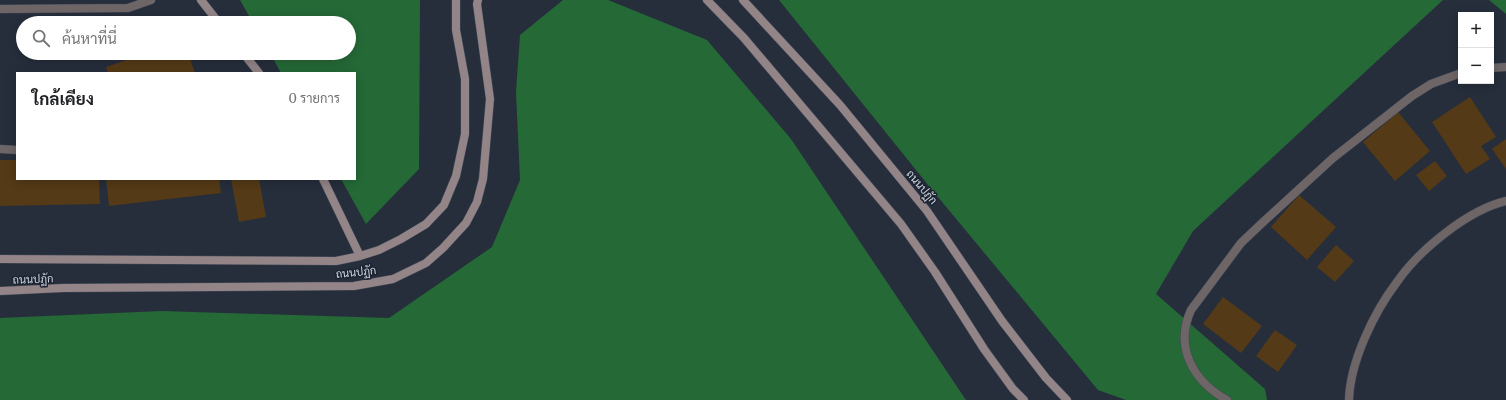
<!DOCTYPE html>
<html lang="th">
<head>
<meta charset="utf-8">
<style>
  body { margin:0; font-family:Merriweather,Sarabun,serif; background:#f2f2f2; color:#202124 }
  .controls { position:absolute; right:12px; top:12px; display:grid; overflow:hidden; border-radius:0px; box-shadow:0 2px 10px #0003 }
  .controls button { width:36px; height:36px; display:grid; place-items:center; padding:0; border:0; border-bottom:1px solid #e0e0e0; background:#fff; color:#202124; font:20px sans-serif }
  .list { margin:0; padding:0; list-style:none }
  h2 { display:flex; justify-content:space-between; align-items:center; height:52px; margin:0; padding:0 16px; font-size:17px }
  h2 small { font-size:13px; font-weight:400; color:#757577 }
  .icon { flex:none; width:22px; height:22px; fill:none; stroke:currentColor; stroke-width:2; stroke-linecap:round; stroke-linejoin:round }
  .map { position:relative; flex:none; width:1506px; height:400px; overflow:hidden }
  .search { position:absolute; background:#fff; box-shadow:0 2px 10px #0003; left:16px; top:16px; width:340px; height:44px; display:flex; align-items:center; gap:10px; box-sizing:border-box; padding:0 14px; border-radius:22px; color:#757577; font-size:15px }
  .panel { position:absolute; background:#fff; box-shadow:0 2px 10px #0003; left:16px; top:72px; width:340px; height:108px; border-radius:0px }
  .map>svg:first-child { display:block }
  .forest { fill:#256937 }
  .building { fill:#543a16 }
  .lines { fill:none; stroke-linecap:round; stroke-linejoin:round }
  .lane-casing { stroke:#424956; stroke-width:9 }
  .street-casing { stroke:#424956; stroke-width:9 }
  .secondary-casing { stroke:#424956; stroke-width:9 }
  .lane { stroke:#6e6567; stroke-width:8 }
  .street { stroke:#6e6567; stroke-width:8 }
  .secondary { stroke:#938487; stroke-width:8 }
  .labels { text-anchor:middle; stroke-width:3; stroke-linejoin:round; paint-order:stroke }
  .street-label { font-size:11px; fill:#d2d8e1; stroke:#1c2431 }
</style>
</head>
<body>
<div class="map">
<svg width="1506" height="400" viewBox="0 0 1506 400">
  <rect width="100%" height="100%" fill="#262e3c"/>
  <path class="forest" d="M240,0H420L419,169L366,224L341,179H355V73H281L270,53H349V23H253Z
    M563,0H608L707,40L791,139L966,400H0V318L162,311L389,318L492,247L520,180L516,92L520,35Z
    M779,0H1443L1193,231L1156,294L1265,389L1267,400H1126L1098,390L933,191Z
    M1489,0H1506V14Z"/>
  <path class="building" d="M147,53H188L195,73H108L106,67Z
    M1470,97L1496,137L1481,146L1490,159L1466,174L1432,122Z
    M1398,112L1430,151L1395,181L1363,142Z
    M1506,139V169L1492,149Z
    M0,160H17V179H99L100,204L0,206Z
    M1435,161L1447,176L1429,191L1416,175Z
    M106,179H219L221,193L109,206Z
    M231,179H259L266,217L239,222Z
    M1299,195L1336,227L1307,260L1271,227Z
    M1336,245L1354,261L1335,282L1317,267Z
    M1223,297L1262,326L1241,353L1203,324Z
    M1275,330L1297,345L1278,372L1256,356Z"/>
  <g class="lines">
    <defs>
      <path id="lane" d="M1491,68L1506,67
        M1227,400C1193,381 1174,347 1191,310L1241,243L1261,224L1333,158L1412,96L1431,84L1461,73
        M1349,400C1350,362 1374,312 1397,282C1419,250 1468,210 1506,201"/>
      <path id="street" d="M0,9L128,8L151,0
        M0,149L17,150"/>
      <path id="secondary" d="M201,0L219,23
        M707,0L744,38L901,224L935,272L984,349L1013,389L1024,400
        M743,0L840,105L927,211L1002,321L1046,378L1067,400
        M243,53L259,73
        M323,179L360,256
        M0,259L336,261L360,256L379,250L401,239L426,224L444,205L456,176L465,134V79L456,30V0
        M0,291L63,288L354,286L393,279L426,263L443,248L466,223L477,202L483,179L490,99L477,4L478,0"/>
    </defs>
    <use href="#lane" class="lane-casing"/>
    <use href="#street" class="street-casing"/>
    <use href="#secondary" class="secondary-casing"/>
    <use href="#lane" class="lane"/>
    <use href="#street" class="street"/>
    <use href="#secondary" class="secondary"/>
  </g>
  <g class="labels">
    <g class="street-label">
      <text transform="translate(922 187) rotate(50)" y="4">ถนนปฏัก</text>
      <text transform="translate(356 272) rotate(-6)" y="4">ถนนปฏัก</text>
      <text transform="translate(33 279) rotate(-2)" y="4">ถนนปฏัก</text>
    </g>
  </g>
</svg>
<div class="controls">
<button>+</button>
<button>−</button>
</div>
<div class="search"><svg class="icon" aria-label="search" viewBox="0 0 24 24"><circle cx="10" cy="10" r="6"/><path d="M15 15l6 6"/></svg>ค้นหาที่นี่</div>
<section class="panel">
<h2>ใกล้เคียง<small>0 รายการ</small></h2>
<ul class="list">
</ul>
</section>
</div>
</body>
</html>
